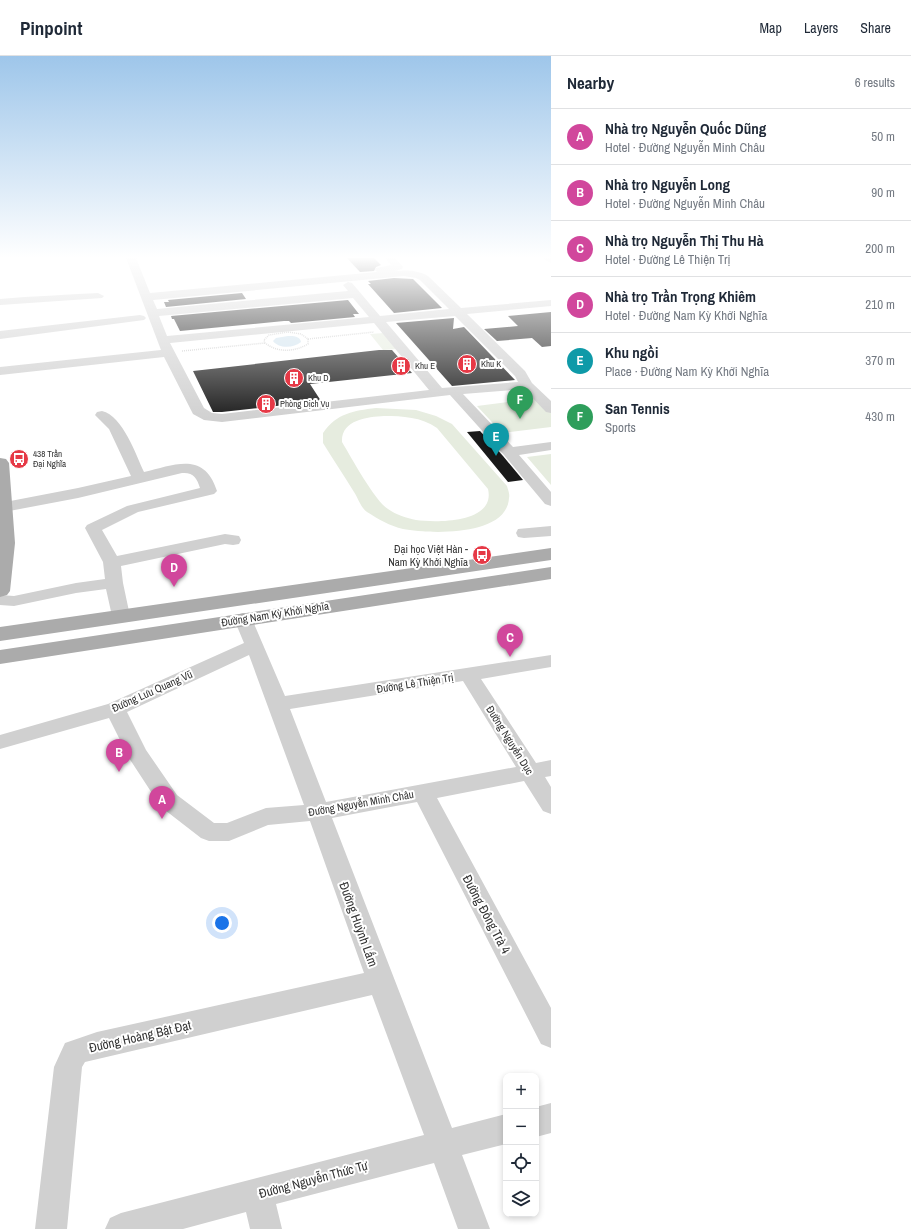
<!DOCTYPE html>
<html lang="en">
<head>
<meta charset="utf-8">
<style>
  body { margin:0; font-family:"Archivo Narrow",sans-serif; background:#f6f6f7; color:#1f2937 }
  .controls { position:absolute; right:12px; bottom:12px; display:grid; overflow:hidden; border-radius:8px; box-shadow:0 2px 6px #0003 }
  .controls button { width:36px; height:36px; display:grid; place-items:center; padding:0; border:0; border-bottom:1px solid #e0e1e3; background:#fff; color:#1f2937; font:20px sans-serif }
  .you { position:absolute; left:222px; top:867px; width:14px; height:14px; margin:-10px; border:3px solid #fff; border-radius:50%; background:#1a73e8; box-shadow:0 0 0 6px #1a73e833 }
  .badge { display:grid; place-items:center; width:26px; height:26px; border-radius:50%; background:#e63946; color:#fff; font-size:13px; font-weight:700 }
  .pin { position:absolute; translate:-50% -33px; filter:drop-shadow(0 1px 2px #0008) }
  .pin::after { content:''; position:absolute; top:21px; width:14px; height:12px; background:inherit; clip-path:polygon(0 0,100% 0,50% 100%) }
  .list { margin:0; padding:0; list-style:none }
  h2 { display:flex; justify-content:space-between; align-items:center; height:52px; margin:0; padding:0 16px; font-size:17px }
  h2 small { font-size:13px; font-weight:400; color:#747a83 }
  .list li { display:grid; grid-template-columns:26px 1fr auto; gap:12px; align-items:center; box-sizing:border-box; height:56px; padding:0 16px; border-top:1px solid #e0e1e3 }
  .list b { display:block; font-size:15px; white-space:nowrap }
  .list p { margin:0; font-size:13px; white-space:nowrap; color:#747a83 }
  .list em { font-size:13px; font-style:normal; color:#747a83 }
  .icon { flex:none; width:22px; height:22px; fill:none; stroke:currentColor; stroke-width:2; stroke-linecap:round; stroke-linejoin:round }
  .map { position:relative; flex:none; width:551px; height:1173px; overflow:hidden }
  header { display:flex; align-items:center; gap:24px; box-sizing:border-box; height:56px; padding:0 20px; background:#fff; border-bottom:1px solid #e0e1e3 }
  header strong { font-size:19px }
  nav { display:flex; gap:22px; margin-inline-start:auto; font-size:14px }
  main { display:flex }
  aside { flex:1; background:#fff }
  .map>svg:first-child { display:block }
  .green { fill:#e6ecdf; fill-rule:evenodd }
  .water { fill:#cfe2ee }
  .building { fill:#1a1a1a }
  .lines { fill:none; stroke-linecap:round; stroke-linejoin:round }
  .path { stroke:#cdcdcd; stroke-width:1.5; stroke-dasharray:1 1; stroke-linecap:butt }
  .minor { fill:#d0d0d0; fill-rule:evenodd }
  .major { fill:#ababab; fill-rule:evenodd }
  .labels { text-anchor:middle; stroke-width:4; stroke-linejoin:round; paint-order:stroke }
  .far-poi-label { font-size:9px; fill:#333; stroke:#fff; text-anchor:start }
  .poi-label { font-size:11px; fill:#333; stroke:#fff; text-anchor:end }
  .street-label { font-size:11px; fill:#333; stroke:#fff }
  .near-street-label { font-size:13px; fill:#333; stroke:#fff }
</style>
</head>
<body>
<header>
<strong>Pinpoint</strong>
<nav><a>Map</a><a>Layers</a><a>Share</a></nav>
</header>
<main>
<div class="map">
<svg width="551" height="1173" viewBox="0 0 551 1173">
  <rect width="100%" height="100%" fill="#fff"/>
  <path class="green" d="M384,277L397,293L383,294L370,278Z
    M539,342L551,354V371L502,377L477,350Z
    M376,352L416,354L436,360L452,368L507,430C508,434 510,438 509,442C507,481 429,478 403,473C390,470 378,463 367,456C361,452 358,442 354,436C344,420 333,403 323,387V377C337,357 353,355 376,352ZM384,360C403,360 421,361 437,372L488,433C496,467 437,467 416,464C407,462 396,459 388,453C375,445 351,401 342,386C341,364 367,361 384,360Z
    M551,398V429L527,401Z"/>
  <path class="water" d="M288,280C293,280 300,280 301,286C294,292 279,293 273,285L276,282Z"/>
  <path class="building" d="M347,202H374L381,209L376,211L374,215L360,216Z
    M394,222L413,223L442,252L394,257L368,228H371L368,225Z
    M242,237L246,243L166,251L164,246H169L168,244Z
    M348,244L359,258H353L355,261L291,267L289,265H284L180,275L174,263H172L171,260Z
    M551,256V290L542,291L532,282L497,285L484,273L518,270L508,260Z
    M454,262L453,273L464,271L515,324L452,330L396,267Z
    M379,294H392L412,317L310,328L321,345L222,356H213L193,315Z
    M480,375L503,400L523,424L508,426L467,376Z"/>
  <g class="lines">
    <path class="path" d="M288,276L301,278L308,283V288C294,296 278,297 265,287L264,284L269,279Z
      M308,283L374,276
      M182,295L265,287"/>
    <path class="minor" d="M126,202H136L150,237L377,216L375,214L376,212L391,209L385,202H395L403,211L402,213L395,215C406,214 418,214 428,220L461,252L551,244V250L467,258L525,315L532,327L551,345V357L546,356L524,333L463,338L513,391L551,386V394L519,399L551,436V450L545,448L504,399L450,339L222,366L204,364L193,358L164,301L0,319V311L161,294ZM404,220L416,222L420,224L449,253L380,260L352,227L348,226L343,229L348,235L157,253L153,244ZM353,242L369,261L167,280L159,260ZM455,260L515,320L518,326L442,332L386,266ZM374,267L429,334L222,358L212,357L204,352L170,287Z
      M543,202H551V207Z
      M98,237L104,240L102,242L0,249V243C33,240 65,239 98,237Z
      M140,259L144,260L146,262L144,264L0,283V275Z
      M102,355C123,360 136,399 144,416C175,409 204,395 217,435L214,438L138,456L102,474L117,500L225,478L239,480L241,484L239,488L233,489L225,488L121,510L123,527L130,560L128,564L121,566L114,564L112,560L106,533L76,537L14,550L0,549V539L14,540L76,527L105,523L103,506L85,472L87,469L127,450L200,432C197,422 193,416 182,417L78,442L4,456L0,455V447L78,432L131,420L109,373L95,359L97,356Z
      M551,470V480L524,482L518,481L516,477L518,473Z
      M243,557L250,559L252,563L285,640L551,599V611L481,623L536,707L551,704V720L545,721L551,731V758L543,755L524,725L437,742L551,952V992L541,988L417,746L332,762L452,1072L506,1058V1088L462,1099L490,1173H458L434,1107L276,1148L282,1173H250L246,1156L183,1173H105L110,1162L121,1157L424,1079L372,939L85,1006L82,1011L67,1173H35L54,1011L65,987L97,976L364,917L310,765L268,769L229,785H209L201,782L161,751L129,702L109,662L0,693V679L108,648L244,587L234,563L236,559ZM249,599L304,749L266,752L227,767H214L177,739L146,694L127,656ZM463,625L516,711L326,746L290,653Z
      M551,1047V1077L536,1081V1051Z"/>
    <path class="major" d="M0,402L6,403L9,407L15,487L10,535L7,539L0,541Z
      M551,492V504L0,585V571Z
      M551,511V523L0,608V594Z"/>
  </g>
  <linearGradient id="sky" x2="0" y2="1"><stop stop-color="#9ec6ea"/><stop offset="0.55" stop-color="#fff"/><stop offset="1" stop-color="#fff" stop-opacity="0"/></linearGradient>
  <rect width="551" height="366" fill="url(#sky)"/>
  <defs>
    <symbol id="building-disc" viewBox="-11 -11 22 22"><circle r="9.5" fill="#e63946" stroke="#fff"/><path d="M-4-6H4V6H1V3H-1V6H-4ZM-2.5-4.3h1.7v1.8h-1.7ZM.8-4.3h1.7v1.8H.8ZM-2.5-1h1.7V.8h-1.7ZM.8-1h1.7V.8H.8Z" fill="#fff"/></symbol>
    <symbol id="bus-disc" viewBox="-11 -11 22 22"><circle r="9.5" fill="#e63946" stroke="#fff"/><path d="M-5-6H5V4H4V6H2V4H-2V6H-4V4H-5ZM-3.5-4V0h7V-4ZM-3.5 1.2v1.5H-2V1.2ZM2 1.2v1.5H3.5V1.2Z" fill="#fff"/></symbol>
  </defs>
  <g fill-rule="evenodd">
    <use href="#building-disc" x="456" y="297" width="22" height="22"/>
    <use href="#building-disc" x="390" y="299" width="22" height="22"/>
    <use href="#building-disc" x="283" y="311" width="22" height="22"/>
    <use href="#building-disc" x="255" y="337" width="22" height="22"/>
    <use href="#bus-disc" x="8" y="392" width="22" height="22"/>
    <use href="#bus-disc" x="471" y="488" width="22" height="22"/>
  </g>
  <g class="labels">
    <g class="far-poi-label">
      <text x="481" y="311">Khu K</text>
      <text x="415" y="313">Khu E</text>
      <text x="308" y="325">Khu D</text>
      <text x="280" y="351">Phòng Dịch Vụ</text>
      <text x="33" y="401">438 Trần<tspan x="33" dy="10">Đại Nghĩa</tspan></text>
    </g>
    <g class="poi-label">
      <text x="468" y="497">Đại học Việt Hàn -<tspan x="468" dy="13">Nam Kỳ Khởi Nghĩa</tspan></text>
    </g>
    <g class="street-label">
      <text transform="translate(275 558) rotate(-9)" y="4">Đường Nam Kỳ Khởi Nghĩa</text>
      <text transform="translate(415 627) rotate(-9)" y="4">Đường Lê Thiện Trị</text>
      <text transform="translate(152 635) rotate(-24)" y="4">Đường Lưu Quang Vũ</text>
      <text transform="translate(510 684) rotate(58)" y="4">Đường Nguyễn Dục</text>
      <text transform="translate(361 747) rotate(-10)" y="4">Đường Nguyễn Minh Châu</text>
    </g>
    <g class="near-street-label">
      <text transform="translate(487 858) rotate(62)" y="5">Đường Đông Trà 4</text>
      <text transform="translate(359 868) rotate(70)" y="5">Đường Huỳnh Lắm</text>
      <text transform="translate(140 980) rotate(-13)" y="5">Đường Hoàng Bật Đạt</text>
      <text transform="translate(313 1123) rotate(-15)" y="5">Đường Nguyễn Thức Tự</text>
    </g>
  </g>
</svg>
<div class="controls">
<button>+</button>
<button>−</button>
<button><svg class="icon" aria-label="locate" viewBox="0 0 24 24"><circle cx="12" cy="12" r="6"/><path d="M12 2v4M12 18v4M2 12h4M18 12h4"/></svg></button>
<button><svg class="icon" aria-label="layers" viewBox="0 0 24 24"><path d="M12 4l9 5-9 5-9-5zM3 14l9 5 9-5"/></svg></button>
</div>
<div class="you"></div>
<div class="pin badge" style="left:162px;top:763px;background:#d1479c">A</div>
<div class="pin badge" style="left:119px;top:716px;background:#d1479c">B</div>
<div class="pin badge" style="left:510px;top:601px;background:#d1479c">C</div>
<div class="pin badge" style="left:174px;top:531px;background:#d1479c">D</div>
<div class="pin badge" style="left:496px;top:400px;background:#0f9aa8">E</div>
<div class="pin badge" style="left:520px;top:363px;background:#2e9e5b">F</div>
</div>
<aside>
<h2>Nearby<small>6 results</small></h2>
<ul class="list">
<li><span class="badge" style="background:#d1479c">A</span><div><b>Nhà trọ Nguyễn Quốc Dũng</b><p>Hotel · Đường Nguyễn Minh Châu</p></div><em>50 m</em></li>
<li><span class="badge" style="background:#d1479c">B</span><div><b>Nhà trọ Nguyễn Long</b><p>Hotel · Đường Nguyễn Minh Châu</p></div><em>90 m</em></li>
<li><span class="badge" style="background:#d1479c">C</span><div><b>Nhà trọ Nguyễn Thị Thu Hà</b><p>Hotel · Đường Lê Thiện Trị</p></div><em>200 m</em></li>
<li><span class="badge" style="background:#d1479c">D</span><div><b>Nhà trọ Trần Trọng Khiêm</b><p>Hotel · Đường Nam Kỳ Khởi Nghĩa</p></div><em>210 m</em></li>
<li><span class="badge" style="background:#0f9aa8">E</span><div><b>Khu ngồi</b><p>Place · Đường Nam Kỳ Khởi Nghĩa</p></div><em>370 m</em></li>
<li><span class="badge" style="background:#2e9e5b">F</span><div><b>San Tennis</b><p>Sports</p></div><em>430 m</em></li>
</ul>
</aside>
</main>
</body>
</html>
